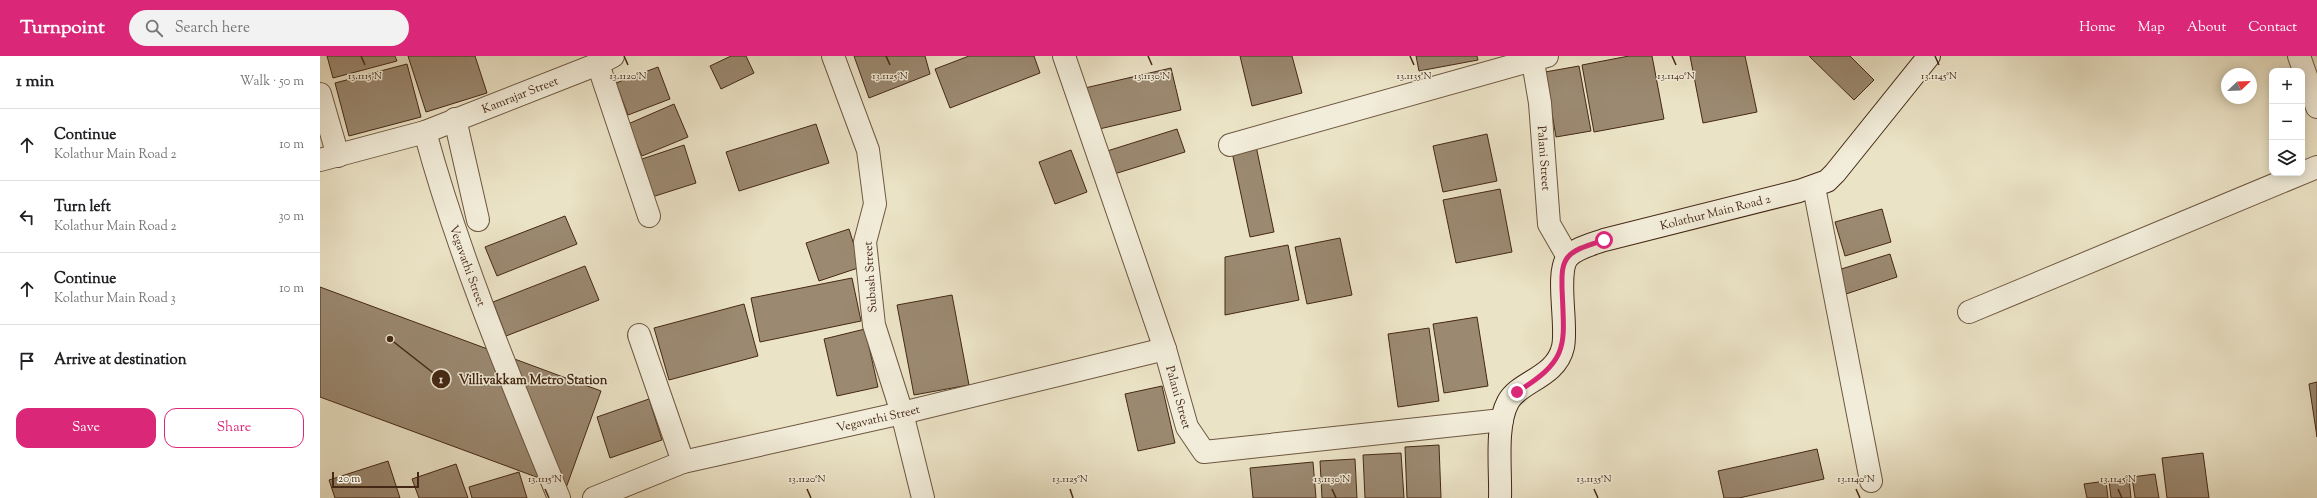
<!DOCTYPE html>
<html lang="en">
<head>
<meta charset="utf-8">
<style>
  body { margin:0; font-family:"Sorts Mill Goudy",serif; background:#f2f2f2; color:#202124 }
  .controls { position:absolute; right:12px; top:12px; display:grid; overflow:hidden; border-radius:8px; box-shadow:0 2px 10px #0003 }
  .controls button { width:36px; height:36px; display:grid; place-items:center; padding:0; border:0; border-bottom:1px solid #e0e0e0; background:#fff; color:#202124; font:20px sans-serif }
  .compass { position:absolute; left:1901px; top:12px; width:36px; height:36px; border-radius:50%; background:#fff; box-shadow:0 2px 10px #0003; rotate:67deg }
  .scale { position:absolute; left:12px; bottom:10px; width:87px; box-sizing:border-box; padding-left:4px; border:2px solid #452814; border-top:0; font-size:11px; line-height:14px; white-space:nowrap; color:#452814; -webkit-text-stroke:3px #f2edda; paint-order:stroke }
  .stop { position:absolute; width:12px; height:12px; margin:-9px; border:3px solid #db2777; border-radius:50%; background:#fff }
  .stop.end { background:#db2777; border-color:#fff; box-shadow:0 1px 4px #0008 }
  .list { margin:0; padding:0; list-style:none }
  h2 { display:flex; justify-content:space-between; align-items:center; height:52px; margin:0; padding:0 16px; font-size:17px }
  h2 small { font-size:13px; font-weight:400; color:#757577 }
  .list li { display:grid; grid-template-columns:26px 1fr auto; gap:12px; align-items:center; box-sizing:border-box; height:72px; padding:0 16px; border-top:1px solid #e0e0e0 }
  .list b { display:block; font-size:15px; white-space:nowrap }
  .list p { margin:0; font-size:13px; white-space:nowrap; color:#757577 }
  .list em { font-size:13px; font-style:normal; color:#757577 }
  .actions { display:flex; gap:8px; padding:12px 16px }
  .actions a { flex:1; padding:9px 0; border:1px solid #db2777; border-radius:12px; text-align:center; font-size:14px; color:#db2777 }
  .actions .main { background:#db2777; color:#fff }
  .icon { flex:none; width:22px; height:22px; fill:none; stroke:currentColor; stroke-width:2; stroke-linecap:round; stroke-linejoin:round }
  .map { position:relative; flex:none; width:1997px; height:442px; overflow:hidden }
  header { display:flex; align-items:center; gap:24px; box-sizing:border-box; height:56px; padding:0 20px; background:#db2777; color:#fff }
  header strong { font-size:19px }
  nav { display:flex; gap:22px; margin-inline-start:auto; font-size:14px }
  .search { width:280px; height:36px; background:#f2f2f2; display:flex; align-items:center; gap:10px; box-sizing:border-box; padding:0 14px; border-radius:22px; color:#757577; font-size:15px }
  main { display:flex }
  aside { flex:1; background:#fff }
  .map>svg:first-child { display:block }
  .building { fill:#9b8971; stroke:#452814 }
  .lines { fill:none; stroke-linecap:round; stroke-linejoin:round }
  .street-casing { stroke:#6e5740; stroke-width:24 }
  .secondary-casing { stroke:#452814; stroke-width:24 }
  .street { stroke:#f2edda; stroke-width:22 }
  .secondary { stroke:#f2edda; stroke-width:22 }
  .route { stroke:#db2777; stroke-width:5 }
  .ticks { fill:none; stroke:#452814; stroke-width:1.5 }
  .labels { text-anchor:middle; stroke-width:3; stroke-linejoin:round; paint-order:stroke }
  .street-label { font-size:12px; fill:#452814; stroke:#f2edda }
  .ticks-label { font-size:10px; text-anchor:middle; fill:#452814; stroke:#f2edda; stroke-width:3; stroke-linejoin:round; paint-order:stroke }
  .leader { fill:none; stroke:#452814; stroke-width:1.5 }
  .callout-dot { fill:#452814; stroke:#f2edda; stroke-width:1.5 }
  .mark-label { font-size:12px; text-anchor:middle; font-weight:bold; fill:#fff }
  .callout-label { font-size:13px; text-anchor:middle; font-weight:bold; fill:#452814; stroke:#f2edda; stroke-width:3; stroke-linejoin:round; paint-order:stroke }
</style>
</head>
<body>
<header>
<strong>Turnpoint</strong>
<div class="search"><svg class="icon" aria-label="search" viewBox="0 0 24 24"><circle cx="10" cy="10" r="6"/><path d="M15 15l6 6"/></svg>Search here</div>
<nav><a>Home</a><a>Map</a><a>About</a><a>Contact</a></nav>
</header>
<main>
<aside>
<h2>1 min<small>Walk · 50 m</small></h2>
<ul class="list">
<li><svg class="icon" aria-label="ahead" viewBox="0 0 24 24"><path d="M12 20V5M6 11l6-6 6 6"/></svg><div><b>Continue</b><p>Kolathur Main Road 2</p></div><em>10 m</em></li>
<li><svg class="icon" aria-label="left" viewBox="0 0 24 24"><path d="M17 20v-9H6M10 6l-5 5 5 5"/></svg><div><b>Turn left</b><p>Kolathur Main Road 2</p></div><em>30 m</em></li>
<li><svg class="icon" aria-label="ahead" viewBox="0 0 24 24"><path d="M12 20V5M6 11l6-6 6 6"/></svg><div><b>Continue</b><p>Kolathur Main Road 3</p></div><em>10 m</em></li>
<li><svg class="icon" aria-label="arrive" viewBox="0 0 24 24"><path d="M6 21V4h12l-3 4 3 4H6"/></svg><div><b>Arrive at destination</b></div></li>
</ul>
<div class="actions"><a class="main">Save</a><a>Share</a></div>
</aside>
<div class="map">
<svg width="1997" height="442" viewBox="0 0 1997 442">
  <rect width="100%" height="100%" fill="#ebe3c6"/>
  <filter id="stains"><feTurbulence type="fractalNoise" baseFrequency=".005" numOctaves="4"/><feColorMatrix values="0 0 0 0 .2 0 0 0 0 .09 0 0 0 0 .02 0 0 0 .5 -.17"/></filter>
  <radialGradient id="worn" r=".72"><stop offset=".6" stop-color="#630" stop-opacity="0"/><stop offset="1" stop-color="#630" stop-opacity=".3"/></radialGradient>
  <path class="building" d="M7,0H75L77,5L13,22Z
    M88,0H155L167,37L106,56Z
    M411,0H426L434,17L401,33L390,10Z
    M534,0H605L610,18L549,42Z
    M649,0H714L720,17L630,52L615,13Z
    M920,0H972L982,37L932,50Z
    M1096,0H1157L1158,4L1099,15Z
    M1309,0H1332L1344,63L1274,76L1262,9Z
    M1370,0H1425L1437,56L1383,67Z
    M1489,0H1530L1554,24L1534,44Z
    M87,8L101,61L29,80L15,27Z
    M1259,10L1271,75L1236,81L1225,16Z
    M338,11L350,43L308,59L296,27Z
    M851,12L861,54L775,74L765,32Z
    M354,48L368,81L322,100L308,68Z
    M496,68L509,107L419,135L406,96Z
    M857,73L865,96L791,119L784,96Z
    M1167,78L1177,125L1123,136L1113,90Z
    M364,89L376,127L332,141L319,104Z
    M936,90L954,176L930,181L912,96Z
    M751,94L767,136L735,148L719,106Z
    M1180,133L1192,196L1136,207L1123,144Z
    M1562,153L1571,186L1525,200L1515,166Z
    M245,160L257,188L177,220L165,191Z
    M529,173L541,211L499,225L486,187Z
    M1020,182L1032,239L987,248L975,191Z
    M968,189L979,244L905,259V201Z
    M1570,198L1577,221L1526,238L1518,214Z
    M265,210L279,244L186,280L173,246Z
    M532,222L541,265L440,286L431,242Z
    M0,231L281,335L246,432L0,341Z
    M632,239L649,329L594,339L577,249Z
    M424,248L438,300L349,324L334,272Z
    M1157,261L1168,330L1124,337L1113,268Z
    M1109,272L1119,345L1078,351L1068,278Z
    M545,273L558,331L517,340L504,283Z
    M1997,326V381L1989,328Z
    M842,330L855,387L818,395L805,338Z
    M329,343L342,384L290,402L277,361Z
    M1119,389L1121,442H1087L1085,391Z
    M1497,393L1504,423L1419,442H1404L1398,415Z
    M1081,397L1084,442H1045L1043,399Z
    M1883,397L1889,442H1847L1842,402Z
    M1035,403L1037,442H1002L1000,405Z
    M68,405L80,442H15L9,424Z
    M993,406L996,442H933L930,412Z
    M136,408L148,442H99L92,423Z
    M199,416L207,442H152L149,431Z
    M1835,418L1839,442H1815L1812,421Z
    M1809,422L1811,442H1791L1789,425Z
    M1786,425L1788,442H1767L1764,428Z"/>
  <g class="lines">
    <defs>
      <g id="street">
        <path d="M513,0L548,94L555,148L545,186L554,269L582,357L603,442"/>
        <path id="s1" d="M744,0L845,293L867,371L884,396L1182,364"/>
        <path id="s2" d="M1212,0L1220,47L1229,168L1248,201"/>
        <path d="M1979,0L1997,51"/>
        <path d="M278,8L329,160"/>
        <path d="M0,38L18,100"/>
        <path d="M135,63L158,164"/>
        <path id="s3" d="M105,76L278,8L293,0"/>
        <path d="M910,89L1227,0"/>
        <path id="s4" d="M0,104L105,76C139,201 190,322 239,442"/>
        <path d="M1494,131L1551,425"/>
        <path d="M1649,256L1997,111"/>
        <path d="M319,279L363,406"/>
        <path id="s5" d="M274,442L363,406L582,357L845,293"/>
      </g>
      <g id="secondary">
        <path id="s6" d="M1180,442C1181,415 1175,370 1188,346C1199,325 1236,322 1243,291C1248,269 1235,216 1248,201C1256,192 1273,188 1284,184L1479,135L1507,125L1515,117L1609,0"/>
      </g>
    </defs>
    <use href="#street" class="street-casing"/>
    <use href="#secondary" class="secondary-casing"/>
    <use href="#street" class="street"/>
    <use href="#secondary" class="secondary"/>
  </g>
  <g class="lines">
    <path class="route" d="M1197,336C1251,303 1244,289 1242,231C1242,222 1241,209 1248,201C1255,192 1273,188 1284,184"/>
  </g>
  <path class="ticks" d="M41,0L45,9M304,0L308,9M566,0L570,9M828,0L832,9M1090,0L1094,9M1352,0L1356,9M1615,0L1619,9M225,433L229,442M487,433L491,442M750,433L753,442M1012,433L1016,442M1274,433L1278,442M1536,433L1540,442M1798,433L1802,442"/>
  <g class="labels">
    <g class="street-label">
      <text dy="4" stroke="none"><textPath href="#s3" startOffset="102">Kamrajar Street</textPath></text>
      <text dy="4" stroke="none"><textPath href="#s2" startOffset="103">Palani Street</textPath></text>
      <text dy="4" stroke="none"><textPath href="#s6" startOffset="423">Kolathur Main Road 2</textPath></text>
      <text dy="4" stroke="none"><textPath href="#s4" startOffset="249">Vegavathi Street</textPath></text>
      <text transform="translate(550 221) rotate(-94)" y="4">Subash Street</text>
      <text dy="4" stroke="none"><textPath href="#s1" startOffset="360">Palani Street</textPath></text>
      <text dy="4" stroke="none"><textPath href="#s5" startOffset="296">Vegavathi Street</textPath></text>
    </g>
  </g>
  <g class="ticks-label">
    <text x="45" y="23">13.1115°N</text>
    <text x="308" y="23">13.1120°N</text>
    <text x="570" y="23">13.1125°N</text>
    <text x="832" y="23">13.1130°N</text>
    <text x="1094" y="23">13.1135°N</text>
    <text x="1356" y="23">13.1140°N</text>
    <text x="1619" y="23">13.1145°N</text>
    <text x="225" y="426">13.1115°N</text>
    <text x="487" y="426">13.1120°N</text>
    <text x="750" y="426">13.1125°N</text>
    <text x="1012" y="426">13.1130°N</text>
    <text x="1274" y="426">13.1135°N</text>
    <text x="1536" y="426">13.1140°N</text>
    <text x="1798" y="426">13.1145°N</text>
  </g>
  <path class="leader" d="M70 283L121 323"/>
  <g class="callout-dot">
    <circle cx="70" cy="283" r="4"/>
    <circle cx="121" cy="323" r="10"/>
  </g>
  <g class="mark-label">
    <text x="121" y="327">1</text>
  </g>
  <g class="callout-label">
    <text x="213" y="328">Villivakkam Metro Station</text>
  </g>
  <rect width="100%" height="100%" filter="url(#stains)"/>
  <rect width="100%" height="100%" fill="url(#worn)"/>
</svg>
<div class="controls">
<button>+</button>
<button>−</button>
<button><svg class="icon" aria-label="layers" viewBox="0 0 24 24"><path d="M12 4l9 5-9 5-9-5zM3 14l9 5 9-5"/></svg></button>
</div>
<svg class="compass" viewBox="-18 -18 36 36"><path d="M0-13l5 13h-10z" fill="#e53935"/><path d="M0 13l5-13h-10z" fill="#757577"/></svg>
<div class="scale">20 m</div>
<div class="stop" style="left:1284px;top:184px"></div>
<div class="stop end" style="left:1197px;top:336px"></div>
</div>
</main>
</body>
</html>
